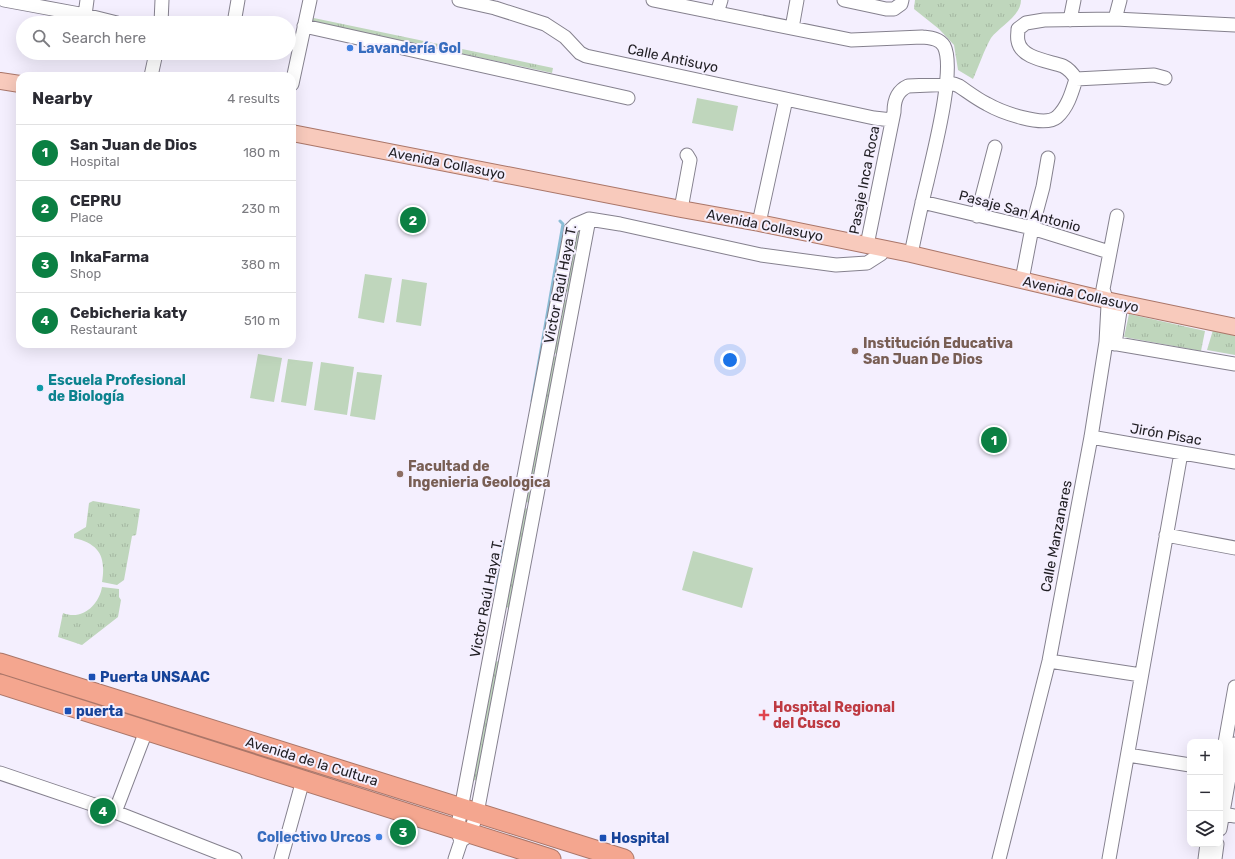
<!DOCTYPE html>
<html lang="en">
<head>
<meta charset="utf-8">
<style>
  body { margin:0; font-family:Rubik,sans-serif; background:#f7f7f7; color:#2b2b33 }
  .controls { position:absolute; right:12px; bottom:12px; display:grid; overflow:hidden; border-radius:8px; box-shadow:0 4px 16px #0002 }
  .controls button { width:36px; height:36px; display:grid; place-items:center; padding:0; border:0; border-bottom:1px solid #e1e1e2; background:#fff; color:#2b2b33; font:20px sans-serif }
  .you { position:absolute; left:730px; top:360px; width:14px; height:14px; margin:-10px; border:3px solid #fff; border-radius:50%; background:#1a73e8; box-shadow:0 0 0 6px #1a73e833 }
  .badge { display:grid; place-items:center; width:26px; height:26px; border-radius:50%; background:#0b8043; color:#fff; font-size:13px; font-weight:700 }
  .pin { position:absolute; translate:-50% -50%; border:2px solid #fff; box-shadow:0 1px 4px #0006 }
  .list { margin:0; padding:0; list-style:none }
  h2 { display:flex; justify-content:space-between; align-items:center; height:52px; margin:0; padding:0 16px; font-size:17px }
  h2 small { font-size:13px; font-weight:400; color:#7c7c81 }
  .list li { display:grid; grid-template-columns:26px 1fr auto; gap:12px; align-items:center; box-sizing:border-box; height:56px; padding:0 16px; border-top:1px solid #e1e1e2 }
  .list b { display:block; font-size:15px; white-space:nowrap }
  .list p { margin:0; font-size:13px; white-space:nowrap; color:#7c7c81 }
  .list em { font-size:13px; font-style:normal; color:#7c7c81 }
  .icon { flex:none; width:22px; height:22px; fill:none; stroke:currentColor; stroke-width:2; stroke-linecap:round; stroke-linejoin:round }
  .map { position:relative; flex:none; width:1235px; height:859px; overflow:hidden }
  .search { position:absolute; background:#fff; box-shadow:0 4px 16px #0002; left:16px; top:16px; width:280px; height:44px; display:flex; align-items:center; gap:10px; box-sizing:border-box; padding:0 14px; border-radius:22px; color:#7c7c81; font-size:15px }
  .panel { position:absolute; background:#fff; box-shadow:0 4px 16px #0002; left:16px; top:72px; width:280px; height:276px; border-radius:12px }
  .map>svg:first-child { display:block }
  .grass { fill:url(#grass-tufts) }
  .park { fill:#bfd6bc }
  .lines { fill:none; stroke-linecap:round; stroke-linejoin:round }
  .stream { stroke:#8bbdd6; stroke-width:3 }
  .minor-casing { stroke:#85818e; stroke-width:15 }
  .major-casing { stroke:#aa7669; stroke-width:18 }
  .highway-casing { stroke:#aa7669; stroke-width:21 }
  .minor { stroke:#fff; stroke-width:13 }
  .major { stroke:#f8cabc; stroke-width:16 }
  .highway { stroke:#f4a68f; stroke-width:19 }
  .shop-dot { fill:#3f7fe0; stroke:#f4effe; stroke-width:1.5 }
  .education-dot { fill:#8d6e63; stroke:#f4effe; stroke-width:1.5 }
  .culture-dot { fill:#0f9aa8; stroke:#f4effe; stroke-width:1.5 }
  .transit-dot { fill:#1a4fb4; stroke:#f4effe; stroke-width:1.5 }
  .health-dot { fill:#e0444e; stroke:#f4effe; stroke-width:1.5 }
  .labels { text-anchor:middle; stroke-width:4; stroke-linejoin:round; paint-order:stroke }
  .shop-label { font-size:14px; font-weight:bold; fill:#366cbe; stroke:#f4effe; text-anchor:start }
  .street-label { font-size:14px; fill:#201e23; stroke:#f4effe }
  .education-label { font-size:14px; font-weight:bold; fill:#785e54; stroke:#f4effe; text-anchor:start }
  .culture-label { font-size:14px; font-weight:bold; fill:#0d838f; stroke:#f4effe; text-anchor:start }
  .transit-label { font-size:14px; font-weight:bold; fill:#164399; stroke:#f4effe; text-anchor:start }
  .health-label { font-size:14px; font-weight:bold; fill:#be3a42; stroke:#f4effe; text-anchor:start }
</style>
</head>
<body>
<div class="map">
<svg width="1235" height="859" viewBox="0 0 1235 859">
  <defs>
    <pattern id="grass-tufts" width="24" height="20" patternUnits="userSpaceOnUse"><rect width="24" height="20" fill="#bfd6bc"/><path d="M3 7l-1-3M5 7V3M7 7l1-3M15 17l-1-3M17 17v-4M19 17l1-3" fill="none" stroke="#a4b7a1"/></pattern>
  </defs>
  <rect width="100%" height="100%" fill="#f4effe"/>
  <path class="grass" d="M915,0H1021C1021,16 999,27 991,38C984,50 979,66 973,79L958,70L954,45L939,29L914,9Z
    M309,17L553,68L552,73L309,21Z
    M575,229H579L581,231L570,291L566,292L564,290Z
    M563,300H565L568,301L559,354L553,353Z
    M1129,314L1205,331L1201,351L1124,337Z
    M1213,330L1235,336V355L1207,350Z
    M552,356L558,357L532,503L525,502Z
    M93,501L140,509L136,535L132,536L124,580L117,585L102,582C106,557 100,544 74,538V534L86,527L89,503Z
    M523,508L530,509L513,607L508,608L506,606Z
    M102,587L119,589V597L121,600L118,617L82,645L58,637L63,613C82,621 99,605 102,587Z
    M494,661L502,662L479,781L473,780Z"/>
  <path class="park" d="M697,98L738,106L733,131L692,123Z
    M365,274L392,278L384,323L358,318Z
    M402,279L427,283L421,326L396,322Z
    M258,354L282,358L274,402L250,398Z
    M288,359L313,362L306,406L281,402Z
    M321,362L354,367L347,415L314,410Z
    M357,372L382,375L375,420L350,416Z
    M693,551L753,568L742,608L682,590Z"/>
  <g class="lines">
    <path class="stream" d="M532,401L563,224L560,221
      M496,590L505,542"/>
    <defs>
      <path id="minor" d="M4,0L85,15L117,23
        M459,0L495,8L545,24L565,37L580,53L586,56L874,118L892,120
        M653,0L851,40L922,37C930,38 939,38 944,46C956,69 933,155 927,182C921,206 916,230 911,254
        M844,0L886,9H894L901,4L902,0
        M717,13L721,0
        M85,15L87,0
        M1115,19L1120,0
        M1070,20L1074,0
        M161,23L162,0
        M234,23L238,0
        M304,26L628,98
        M792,28L797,0
        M151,76L156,53
        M1076,79L1154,75L1165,78
        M292,84L310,0
        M922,202L1032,228L1109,252
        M681,209L690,160L687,155
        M977,216L995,147
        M589,219L620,224L761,255L836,265L867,263L881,254L883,249
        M759,223L786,99
        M867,245L894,112C894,100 897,91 908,86L954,84L959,86C968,92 977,99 987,104C1001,112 1044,128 1057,117C1068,107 1072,92 1076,79C1073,74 1069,69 1063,66C1050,61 1021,59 1018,41C1017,37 1018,33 1018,29L1026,23L1044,20L1115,19L1235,25
        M1022,280L1032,228L1043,187L1048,158
        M1106,342L1235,364
        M1115,344L1120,311V303
        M1091,437L1235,462
        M1166,535L1235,548
        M1049,661L1141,675
        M1128,755L1190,765
        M1220,771L1235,687
        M0,773L115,812L235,859
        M115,812L146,731
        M1223,814L1235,816
        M1220,829L1235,744
        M464,839L470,833L477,813L589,219
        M461,841L457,830L571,229L575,225L589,219
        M281,859L303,780
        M455,859L461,841
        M999,859L1049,661L1091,437L1106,342L1108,305L1103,289L1117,216
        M1109,859C1134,724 1156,588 1181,453
        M1205,859L1207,844
        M1215,859L1217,844"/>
      <path id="major" d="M0,81L20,84
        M292,133L681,209L759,223L911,254L1106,300L1235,327"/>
      <path id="highway" d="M0,663L624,859
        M0,684L551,859"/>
    </defs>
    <use href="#minor" class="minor-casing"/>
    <use href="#major" class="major-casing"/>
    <use href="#highway" class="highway-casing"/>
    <use href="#minor" class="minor"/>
    <use href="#major" class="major"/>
    <use href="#highway" class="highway"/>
  </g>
  <g class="shop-dot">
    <circle cx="350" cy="48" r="4"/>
    <circle cx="379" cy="837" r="4"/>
  </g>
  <g class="education-dot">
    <circle cx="855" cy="351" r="4"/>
    <circle cx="400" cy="474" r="4"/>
  </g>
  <circle class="culture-dot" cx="40" cy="388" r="4"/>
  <g class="transit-dot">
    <rect x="88" y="673" width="8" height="8" rx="2"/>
    <rect x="64" y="707" width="8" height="8" rx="2"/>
    <rect x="599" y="834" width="8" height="8" rx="2"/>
  </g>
  <path class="health-dot" d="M762 709h4v4h4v4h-4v4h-4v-4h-4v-4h4z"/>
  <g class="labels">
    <g class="shop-label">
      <text x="358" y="53">Lavandería Gol</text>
      <text x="371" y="842" text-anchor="end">Collectivo Urcos</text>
    </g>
    <g class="street-label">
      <text transform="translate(673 58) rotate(12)" y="5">Calle Antisuyo</text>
      <text transform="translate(447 163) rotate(11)" y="5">Avenida Collasuyo</text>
      <text transform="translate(864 180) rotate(-79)" y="5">Pasaje Inca Roca</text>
      <text transform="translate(1020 211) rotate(15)" y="5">Pasaje San Antonio</text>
      <text transform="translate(765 225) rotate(11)" y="5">Avenida Collasuyo</text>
      <text transform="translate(560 284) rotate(-79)" y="5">Victor Raúl Haya T.</text>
      <text transform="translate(1081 294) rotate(13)" y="5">Avenida Collasuyo</text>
      <text transform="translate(1166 434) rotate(10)" y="5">Jirón Pisac</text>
      <text transform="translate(1056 536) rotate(-79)" y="5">Calle Manzanares</text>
      <text transform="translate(486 598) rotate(-79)" y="5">Victor Raúl Haya T.</text>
      <text transform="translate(312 761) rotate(17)" y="5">Avenida de la Cultura</text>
    </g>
    <g class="education-label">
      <text x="863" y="348">Institución Educativa<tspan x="863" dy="16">San Juan De Dios</tspan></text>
      <text x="408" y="471">Facultad de<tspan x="408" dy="16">Ingenieria Geologica</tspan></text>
    </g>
    <g class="culture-label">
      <text x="48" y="385">Escuela Profesional<tspan x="48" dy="16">de Biología</tspan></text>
    </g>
    <g class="transit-label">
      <text x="100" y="682">Puerta UNSAAC</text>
      <text x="76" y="716">puerta</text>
      <text x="611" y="843">Hospital</text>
    </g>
    <g class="health-label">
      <text x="773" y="712">Hospital Regional<tspan x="773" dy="16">del Cusco</tspan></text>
    </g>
  </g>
</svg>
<div class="controls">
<button>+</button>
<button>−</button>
<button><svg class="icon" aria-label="layers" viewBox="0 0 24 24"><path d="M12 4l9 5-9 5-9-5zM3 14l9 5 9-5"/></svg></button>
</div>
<div class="you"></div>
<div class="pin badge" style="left:994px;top:440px">1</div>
<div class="pin badge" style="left:413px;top:220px">2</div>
<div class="pin badge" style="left:403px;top:832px">3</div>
<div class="pin badge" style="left:103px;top:811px">4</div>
<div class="search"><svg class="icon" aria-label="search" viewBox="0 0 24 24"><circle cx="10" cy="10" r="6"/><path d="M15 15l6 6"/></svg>Search here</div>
<section class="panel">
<h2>Nearby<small>4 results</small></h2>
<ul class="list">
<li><span class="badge">1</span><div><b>San Juan de Dios</b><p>Hospital</p></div><em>180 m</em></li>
<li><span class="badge">2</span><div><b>CEPRU</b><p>Place</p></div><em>230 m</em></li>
<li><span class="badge">3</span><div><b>InkaFarma</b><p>Shop</p></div><em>380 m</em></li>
<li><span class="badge">4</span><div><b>Cebicheria katy</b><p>Restaurant</p></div><em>510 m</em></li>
</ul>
</section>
</div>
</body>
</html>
